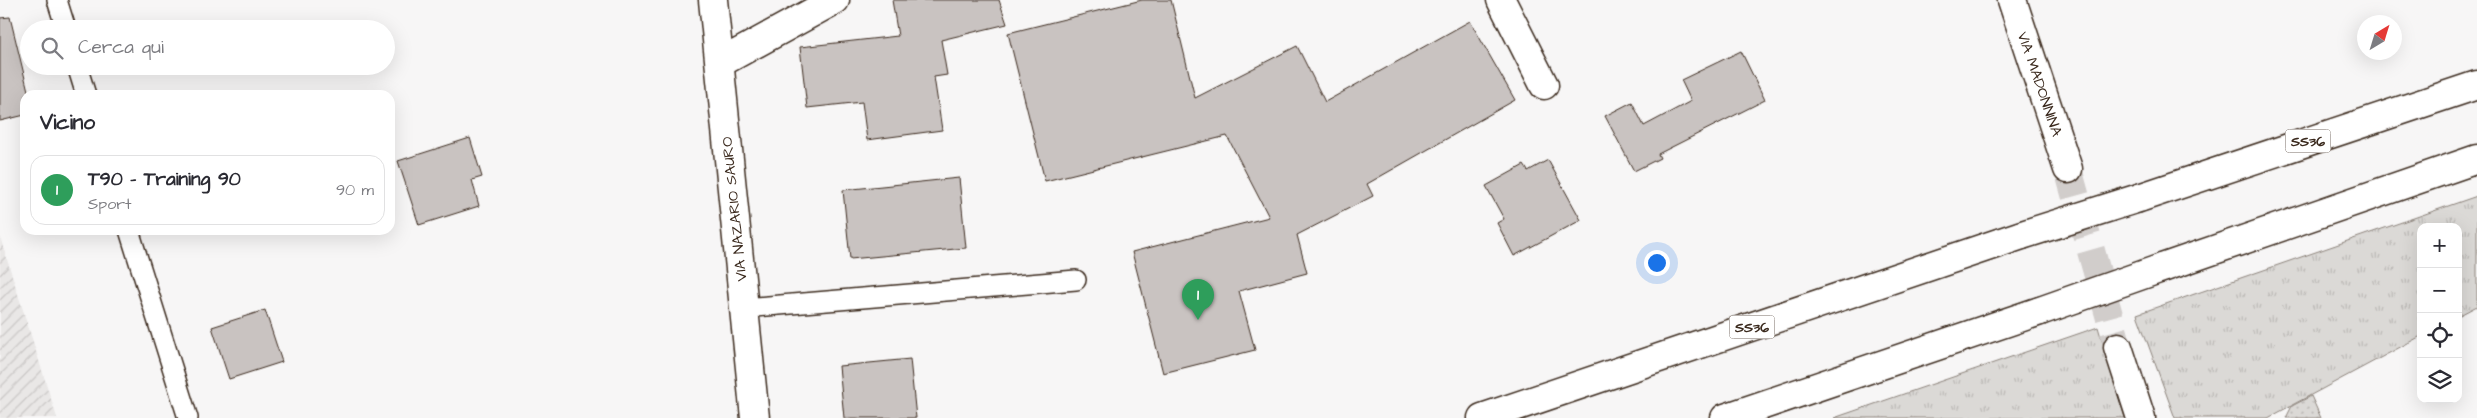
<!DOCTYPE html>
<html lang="it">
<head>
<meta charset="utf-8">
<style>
  body { margin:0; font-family:"Architects Daughter",sans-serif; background:#f7f7f7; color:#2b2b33 }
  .controls { position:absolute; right:15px; bottom:15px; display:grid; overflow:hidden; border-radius:10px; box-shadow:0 5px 20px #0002 }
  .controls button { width:45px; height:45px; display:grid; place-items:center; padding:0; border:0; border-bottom:1px solid #e1e1e2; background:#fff; color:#2b2b33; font:25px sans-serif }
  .compass { position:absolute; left:2357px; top:15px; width:45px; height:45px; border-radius:50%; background:#fff; box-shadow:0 5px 20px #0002; rotate:38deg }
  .you { position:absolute; left:1656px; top:262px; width:18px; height:18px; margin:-12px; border:4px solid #fff; border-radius:50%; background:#1a73e8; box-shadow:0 0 0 8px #1a73e833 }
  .badge { display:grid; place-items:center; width:32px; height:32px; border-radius:50%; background:#0b8043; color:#fff; font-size:16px; font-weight:700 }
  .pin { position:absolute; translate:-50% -41px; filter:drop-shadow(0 1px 2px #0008) }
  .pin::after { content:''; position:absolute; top:26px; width:18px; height:15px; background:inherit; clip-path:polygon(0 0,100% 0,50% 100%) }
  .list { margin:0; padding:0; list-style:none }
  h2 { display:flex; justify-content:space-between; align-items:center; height:65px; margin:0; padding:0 20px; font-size:21px }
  h2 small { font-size:16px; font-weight:400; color:#7c7c81 }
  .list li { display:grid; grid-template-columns:32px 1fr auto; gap:15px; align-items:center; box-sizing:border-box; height:70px; margin:0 10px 10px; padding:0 10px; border:1px solid #e1e1e2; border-radius:15px }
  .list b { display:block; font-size:19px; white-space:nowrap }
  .list p { margin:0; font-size:16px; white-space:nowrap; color:#7c7c81 }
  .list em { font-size:16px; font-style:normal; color:#7c7c81 }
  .icon { flex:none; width:28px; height:28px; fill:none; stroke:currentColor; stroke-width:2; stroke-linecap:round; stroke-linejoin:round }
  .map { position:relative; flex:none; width:2477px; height:418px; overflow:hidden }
  .search { position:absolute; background:#fff; box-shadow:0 5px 20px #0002; left:20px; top:20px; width:375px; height:55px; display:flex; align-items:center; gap:12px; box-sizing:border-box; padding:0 18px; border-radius:28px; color:#7c7c81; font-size:19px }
  .panel { position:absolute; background:#fff; box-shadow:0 5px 20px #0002; left:20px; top:90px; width:375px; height:145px; border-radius:15px }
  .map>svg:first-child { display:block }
  .industrial { fill:url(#industrial-furrows) }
  .grass { fill:url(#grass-tufts); stroke:#8b827a }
  .garden { fill:url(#garden-dots); stroke:#8b827a }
  .building { fill:#c9c3c1; stroke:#3b2a1e }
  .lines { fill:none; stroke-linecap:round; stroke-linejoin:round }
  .minor-tunnel { stroke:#d1cdcb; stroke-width:28; stroke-dasharray:28 14; stroke-linecap:butt }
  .service-casing { stroke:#3b2a1e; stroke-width:22 }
  .minor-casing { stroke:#3b2a1e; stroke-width:31 }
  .secondary-casing { stroke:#3b2a1e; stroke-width:31 }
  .trunk-casing { stroke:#3b2a1e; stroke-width:31 }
  .service { stroke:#fff; stroke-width:19 }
  .minor { stroke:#fff; stroke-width:28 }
  .secondary { stroke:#fff; stroke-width:28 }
  .trunk { stroke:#fff; stroke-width:28 }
  .trunk-bridge-casing { stroke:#3b2a1e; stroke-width:31; stroke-linecap:butt }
  .trunk-bridge { stroke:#fff; stroke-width:28 }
  .labels { text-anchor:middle; stroke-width:4; stroke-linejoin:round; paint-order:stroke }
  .shield { fill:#fff; stroke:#766a62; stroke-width:1 }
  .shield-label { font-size:14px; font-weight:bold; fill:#3b2a1e }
  .street-label { font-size:15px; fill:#3b2a1e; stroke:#fff }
</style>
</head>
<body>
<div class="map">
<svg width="2477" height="418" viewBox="0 0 2477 418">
  <defs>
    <pattern id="industrial-furrows" width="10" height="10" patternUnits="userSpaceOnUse" patternTransform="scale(1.25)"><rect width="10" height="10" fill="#e9e7e6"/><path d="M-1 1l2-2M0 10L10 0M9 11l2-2" fill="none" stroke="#c9c6c5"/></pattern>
    <pattern id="grass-tufts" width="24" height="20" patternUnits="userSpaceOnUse" patternTransform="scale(1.25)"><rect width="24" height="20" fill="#dbd9d6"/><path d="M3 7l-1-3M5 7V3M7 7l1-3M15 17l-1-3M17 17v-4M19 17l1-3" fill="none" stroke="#bdbab7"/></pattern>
    <pattern id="garden-dots" width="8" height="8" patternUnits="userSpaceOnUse" patternTransform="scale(1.25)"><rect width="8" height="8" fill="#dbd9d6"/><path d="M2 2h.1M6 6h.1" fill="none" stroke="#bdbab7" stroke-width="1.8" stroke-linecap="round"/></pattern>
  </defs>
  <rect width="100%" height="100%" fill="#f7f6f6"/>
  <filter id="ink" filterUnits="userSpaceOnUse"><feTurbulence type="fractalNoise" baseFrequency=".02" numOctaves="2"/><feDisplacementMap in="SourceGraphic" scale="10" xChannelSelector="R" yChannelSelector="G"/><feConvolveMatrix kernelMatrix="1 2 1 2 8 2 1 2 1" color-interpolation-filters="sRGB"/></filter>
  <g filter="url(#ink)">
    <path class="industrial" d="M0,237L57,418H0Z"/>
    <path class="grass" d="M2477,196V306L2458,316V227H2421V336L2268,418H2175L2137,314Z
      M2098,327L2125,418H1834Z"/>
    <path class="garden" d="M2311,396L2321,418H2286L2292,406Z"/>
    <path class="building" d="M892,0H999L1007,24L941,40L947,75L934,77L942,130L867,140L862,102L807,108L800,47L898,36Z
      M1142,0H1171L1195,98L1297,46L1325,102L1470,21L1515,100L1367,184L1373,196L1297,235L1307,273L1239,291L1255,350L1163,373L1132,252L1269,217L1227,136L1045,181L1008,33Z
      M10,17L29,95H25V115L0,121V18Z
      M1741,51L1765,100L1658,154L1660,158L1634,171L1605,116L1632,102L1644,126L1691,101L1681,80Z
      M470,138L482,177L472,180L479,206L419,225L398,161Z
      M1548,160L1581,220L1514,256L1497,223L1504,219L1486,186L1524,165L1528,171Z
      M959,178L966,248L850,259L843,190Z
      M265,310L282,362L229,379L212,327Z
      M910,359L916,418H844L839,366Z"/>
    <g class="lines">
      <path class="minor-tunnel" d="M2068,169L2118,347"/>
      <defs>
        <path id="service" d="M57,0L66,29
          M77,66L86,95
          M129,230L188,418
          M744,308L1076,280"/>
        <path id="minor" d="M1501,0L1544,85
          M2012,0L2068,169
          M720,63L835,0
          M2118,347L2141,418"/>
        <path id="secondary" d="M713,0L755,418"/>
        <path id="trunk" d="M2139,198L2477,85
          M2162,268L2477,159
          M1482,418L2022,235
          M1725,418L2040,311"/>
      </defs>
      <use href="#service" class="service-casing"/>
      <use href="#minor" class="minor-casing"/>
      <use href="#secondary" class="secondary-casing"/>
      <use href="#trunk" class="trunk-casing"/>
      <use href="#service" class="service"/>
      <use href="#minor" class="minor"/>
      <use href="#secondary" class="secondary"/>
      <use href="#trunk" class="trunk"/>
      <defs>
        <path id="trunk-bridge" d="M2022,235L2139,198
          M2040,311L2162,268"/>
      </defs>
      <use href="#trunk-bridge" class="trunk-bridge-casing"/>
      <use href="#trunk-bridge" class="trunk-bridge"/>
    </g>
  </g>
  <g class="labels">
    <g class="shield">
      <rect x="2285.5" y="129.5" width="45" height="23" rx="4"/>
      <rect x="1729.5" y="315.5" width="45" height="23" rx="4"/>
    </g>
    <g class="shield-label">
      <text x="2308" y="146">SS36</text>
      <text x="1752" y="332">SS36</text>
    </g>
    <g class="street-label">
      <text transform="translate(2040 84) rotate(71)" y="5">VIA MADONNINA</text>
      <text transform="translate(734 209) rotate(-96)" y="5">VIA NAZARIO SAURO</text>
    </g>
  </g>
</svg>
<div class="controls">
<button>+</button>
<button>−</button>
<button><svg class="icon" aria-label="locate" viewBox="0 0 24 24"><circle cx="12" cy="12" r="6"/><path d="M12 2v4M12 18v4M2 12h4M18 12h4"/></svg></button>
<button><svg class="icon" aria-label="layers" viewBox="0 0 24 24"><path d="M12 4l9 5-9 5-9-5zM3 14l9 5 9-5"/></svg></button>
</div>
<svg class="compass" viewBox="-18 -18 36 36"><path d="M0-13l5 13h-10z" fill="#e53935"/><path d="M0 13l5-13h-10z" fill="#7c7c81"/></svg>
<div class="you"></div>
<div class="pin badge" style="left:1198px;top:320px;background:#2e9e5b">1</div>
<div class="search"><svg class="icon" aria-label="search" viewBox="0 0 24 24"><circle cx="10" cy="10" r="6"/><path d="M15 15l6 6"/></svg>Cerca qui</div>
<section class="panel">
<h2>Vicino<small></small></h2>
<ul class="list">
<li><span class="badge" style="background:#2e9e5b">1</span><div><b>T90 - Training 90</b><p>Sport</p></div><em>90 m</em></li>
</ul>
</section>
</div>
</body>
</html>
